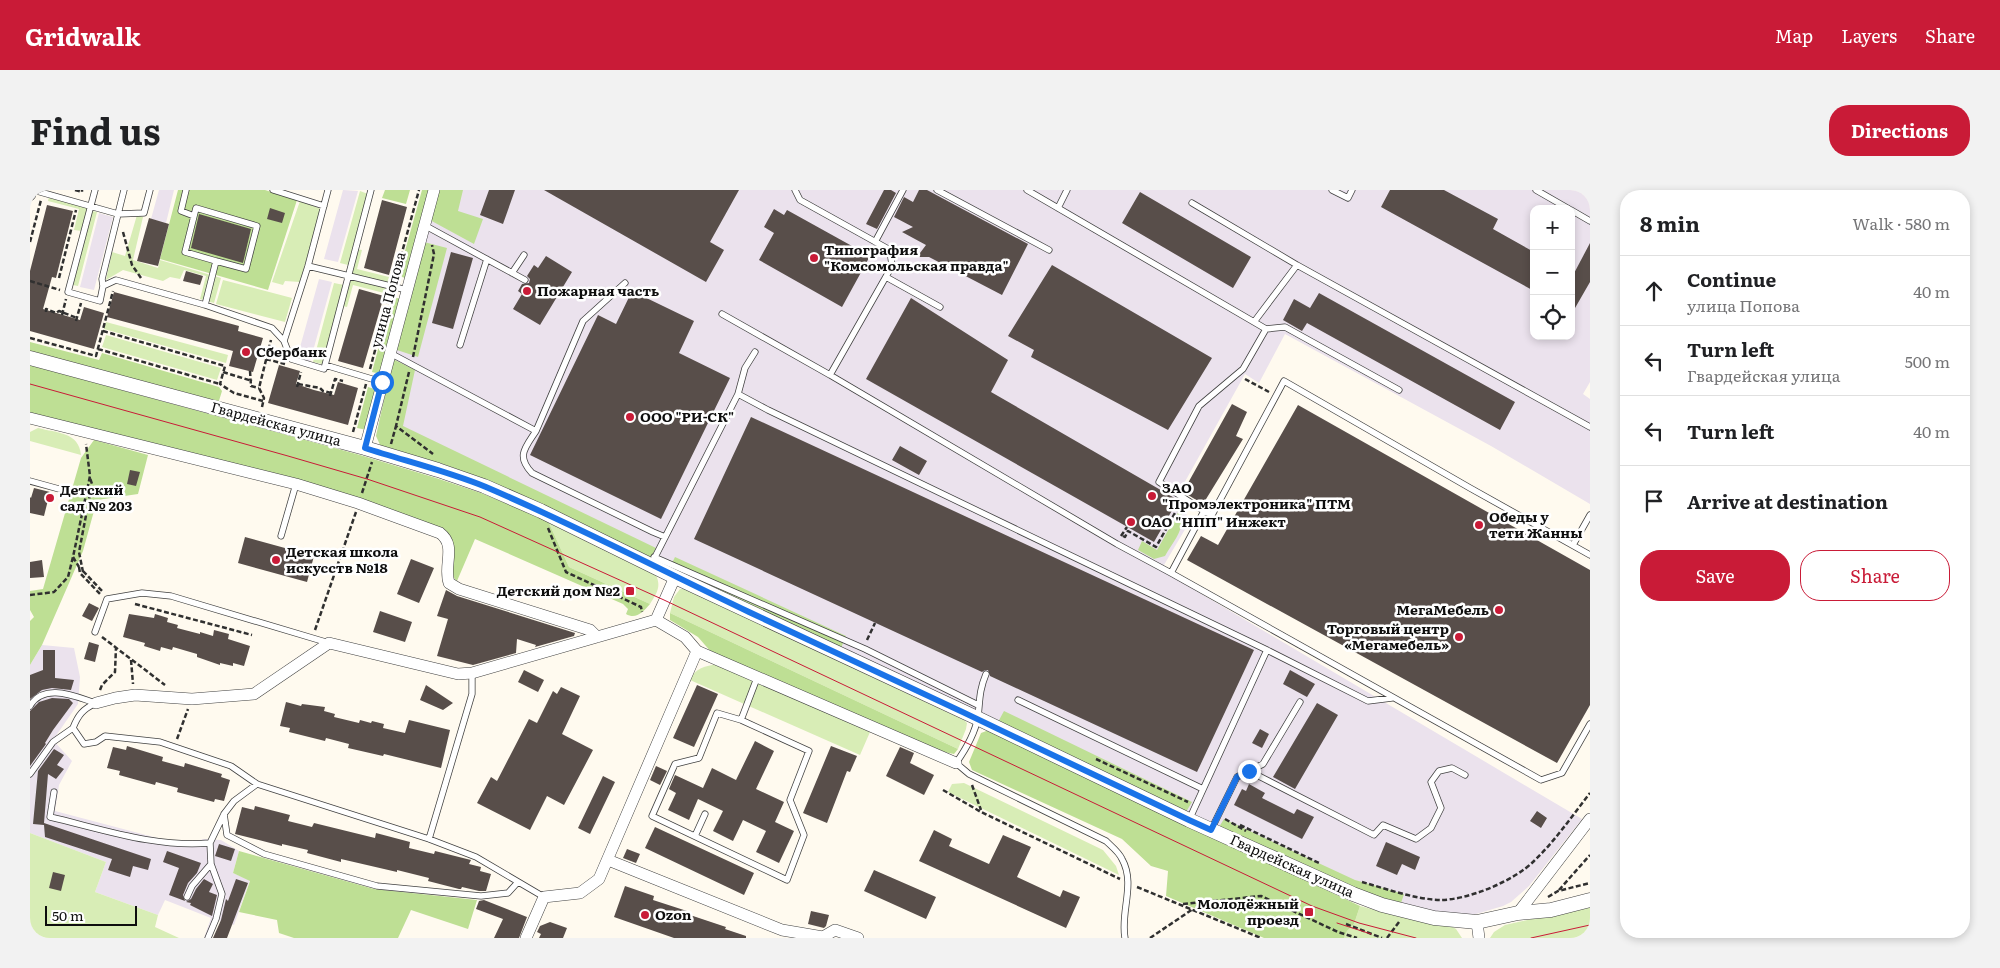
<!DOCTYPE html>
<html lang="en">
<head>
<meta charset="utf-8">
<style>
  body { margin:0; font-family:Literata,serif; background:#f2f2f2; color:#202124 }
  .controls { position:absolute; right:15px; top:15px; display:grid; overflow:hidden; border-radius:10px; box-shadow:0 2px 8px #0003 }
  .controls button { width:45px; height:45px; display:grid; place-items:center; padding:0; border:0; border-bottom:1px solid #e0e0e0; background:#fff; color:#202124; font:25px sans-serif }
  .scale { position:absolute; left:15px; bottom:12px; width:92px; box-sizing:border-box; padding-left:5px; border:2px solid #0e0e0e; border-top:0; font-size:14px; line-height:18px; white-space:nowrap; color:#0e0e0e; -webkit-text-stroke:4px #fff; paint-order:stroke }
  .stop { position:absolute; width:15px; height:15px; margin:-11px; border:4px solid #1a73e8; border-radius:50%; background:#fff }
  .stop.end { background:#1a73e8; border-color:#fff; box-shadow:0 1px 5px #0008 }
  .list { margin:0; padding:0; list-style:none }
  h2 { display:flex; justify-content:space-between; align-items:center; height:65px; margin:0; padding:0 20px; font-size:21px }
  h2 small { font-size:16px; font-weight:400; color:#757577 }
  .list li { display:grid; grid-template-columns:32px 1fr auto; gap:15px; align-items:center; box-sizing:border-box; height:70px; padding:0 20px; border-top:1px solid #e0e0e0 }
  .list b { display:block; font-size:19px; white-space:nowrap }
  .list p { margin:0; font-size:16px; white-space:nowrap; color:#757577 }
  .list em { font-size:16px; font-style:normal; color:#757577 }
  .actions { display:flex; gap:10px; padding:15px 20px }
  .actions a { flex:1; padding:11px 0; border:1px solid #c91b37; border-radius:20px; text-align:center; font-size:18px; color:#c91b37 }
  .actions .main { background:#c91b37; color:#fff }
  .icon { flex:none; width:28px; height:28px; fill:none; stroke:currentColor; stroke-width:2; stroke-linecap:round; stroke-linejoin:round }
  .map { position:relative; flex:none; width:1560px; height:748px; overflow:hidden; border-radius:20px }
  header { display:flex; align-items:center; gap:30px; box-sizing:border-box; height:70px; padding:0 25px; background:#c91b37; color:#fff }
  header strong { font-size:24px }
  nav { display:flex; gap:28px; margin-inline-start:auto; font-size:18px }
  .intro { display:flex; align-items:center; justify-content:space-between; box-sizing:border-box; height:120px; padding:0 30px }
  h1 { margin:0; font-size:35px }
  .button { padding:12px 22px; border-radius:20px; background:#c91b37; color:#fff; font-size:18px; font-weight:700 }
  main { display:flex; gap:30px; padding:0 30px }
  aside { flex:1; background:#fff; border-radius:20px; box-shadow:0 2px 8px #0003 }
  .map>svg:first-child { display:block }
  .industrial { fill:#ebe2ed; fill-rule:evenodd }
  .green { fill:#d8edb6 }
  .forest { fill:#bedf94 }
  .building { fill:#584e4a }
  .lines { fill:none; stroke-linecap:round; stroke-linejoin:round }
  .service-casing { stroke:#414141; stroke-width:7 }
  .minor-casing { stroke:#414141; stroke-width:12 }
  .tertiary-casing { stroke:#414141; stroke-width:15 }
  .path { stroke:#303030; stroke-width:2.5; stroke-dasharray:5 2.5; stroke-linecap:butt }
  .service { stroke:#fff; stroke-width:5.5 }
  .minor { stroke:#fff; stroke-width:11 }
  .tertiary { stroke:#fff; stroke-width:14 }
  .tram { stroke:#c91b37; stroke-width:1 }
  .route { stroke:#1a73e8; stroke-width:6 }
  .poi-dot { fill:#c91b37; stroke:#fff; stroke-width:2 }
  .labels { text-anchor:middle; stroke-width:5; stroke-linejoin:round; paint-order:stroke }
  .poi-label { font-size:14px; font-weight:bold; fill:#0e0e0e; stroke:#fff; text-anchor:start }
  .street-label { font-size:14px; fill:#0e0e0e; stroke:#fff }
</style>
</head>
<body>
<header>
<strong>Gridwalk</strong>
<nav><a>Map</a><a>Layers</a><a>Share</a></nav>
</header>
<div class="intro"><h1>Find us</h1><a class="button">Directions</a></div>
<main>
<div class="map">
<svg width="1560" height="748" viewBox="0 0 1560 748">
  <rect width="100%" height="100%" fill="#fffaef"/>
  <path class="industrial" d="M129,0H144L136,33L121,29Z
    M313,0L328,1L308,72L294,69Z
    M406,0H1560V192L1553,204L1560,209V314L1461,256L1255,144L1229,193L1215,184L1152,297L1153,312L1156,316L1157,336L1131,380L1552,629L1499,696L1481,712L1473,716L1446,724H1431L1416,723L1370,716L1189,637L639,379L457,290L410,273L346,246L363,169L367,160ZM1504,19H1541V146H1504Z
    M69,23L83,27L64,100L50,97Z
    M289,89L302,92L280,172L267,168Z
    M12,455L44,458L50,487L48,514L23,550L42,571L29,595L25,621L131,649L162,652L174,649L191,650L209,661L203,683L220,690L204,735L188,730L182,748H174L181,728L135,710L128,725L65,702L76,672L0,643V475Z"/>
  <path class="green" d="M330,1L338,4L318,75L310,73Z
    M19,6L58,17L52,41L44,40L49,19L18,11Z
    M270,11L291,19L270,92L255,91L253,95L242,92Z
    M62,21L67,22L48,96L43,95Z
    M107,25L113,27L103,70L128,78L130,70L191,88L184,113L170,109L176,86L154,80L150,89L140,87L133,91L93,80L76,90L82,62L95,66Z
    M327,59L332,60L327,79L359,87L357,93L321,84Z
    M320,88L356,97L354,103L323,95L317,117L312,116Z
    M193,90L262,108L255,132L186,114Z
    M304,93L314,95L292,174L283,172Z
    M76,132L198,165L196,173L74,139Z
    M76,145L191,178L187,190L72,157Z
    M8,238C27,243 49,242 51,265L0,251V242Z
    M518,331L625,383C632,396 627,403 620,414L539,377Z
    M650,399H655L934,530L937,533L936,539L928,559L640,423L644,407Z
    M688,474L840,542L830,565L660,490C665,478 675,476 688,474Z
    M934,593L1073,660L1086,676L1089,685L918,602L922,594Z
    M0,643L76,672L65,702L128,725L125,737L149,748H0Z
    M1330,716L1367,726L1419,735L1426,739L1432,748H1314L1317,741L1324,734Z
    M1560,716V748H1460L1464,742L1475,735Z"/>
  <path class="forest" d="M148,0H235L267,10L238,100L130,69Z
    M355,0H380L376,14L352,8Z
    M392,0H400L376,88L368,86Z
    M406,0H433L428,21L453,29L444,54L398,29Z
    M394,52L417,58L388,167L367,160Z
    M362,107L372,109L351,184L342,182Z
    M0,152L69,170L72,163L189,197L192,201L188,214L0,162Z
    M363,169L385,180L373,236L626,358L620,369L457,290L410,273L361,263L351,257L346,246Z
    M0,175L330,265L406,288L451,303L518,331L539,377L620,414C613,422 606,430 596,424L598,419L593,414L445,349L427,391L421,385C422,366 428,353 412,339L0,224Z
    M338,197L348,200L337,240L327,238Z
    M64,250L118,265L108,304L67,310L53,361L12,455L0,475V431L4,427L0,420V401L13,399L51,268Z
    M1150,319C1157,338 1144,350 1135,366L1124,369L1108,360L1112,351L1127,360Z
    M645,367L816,446L811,458L639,379Z
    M640,423L928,559L924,564L914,562L682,463L668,447L640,430Z
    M974,521L1162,612L1156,622L968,532Z
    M959,540L1330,716L1324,734L1317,741L1314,748H1234L1136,706L1138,681L1121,676L1092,649L942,580L939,572L951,543Z
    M1194,629L1325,690L1374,704L1370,716L1326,700L1189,637Z
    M209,661L344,699L447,710L438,739L381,720L368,748H264L249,743L247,730L209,722L220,691L203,683Z"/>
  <path class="building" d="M459,0H485L473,34L450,25Z
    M514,0H709L680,52L694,60L676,92Z
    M854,0H861L866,3L847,39L836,34Z
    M889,0H897L998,54L972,105L899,67H887L896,55L872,42L883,37L864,27L874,7L883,12Z
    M1360,0H1414L1468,29L1463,39L1504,62V101L1351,17Z
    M1110,2L1221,67L1203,98L1092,33Z
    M352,10L377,17L359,85L334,78Z
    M17,15L43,21L26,88L22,87L13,119L50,130L54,117L74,123L64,159L0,141V81Z
    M240,18L255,23L252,33L237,29Z
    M744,19L754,25L757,20L840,66L812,117L729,70L744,43L734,37Z
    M169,24L221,39L213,73L161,58Z
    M119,28L139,34L128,76L107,71Z
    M1560,53V92L1541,125V89Z
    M421,62L443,68L423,139L402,133Z
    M516,66L542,82L510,135L483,119L492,104L488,101L492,94L499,93L500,89L497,86L504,75L508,78Z
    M1022,75L1182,168L1138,240L1001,167L1004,160L978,146Z
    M156,81L173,86L170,95L153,91Z
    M329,99L354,106L333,178L308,171Z
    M602,101L664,131L649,163L700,188L631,329L500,265L568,125L586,134Z
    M84,102L209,136L208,141L233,148L223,182L199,176L203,161L77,127Z
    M1289,103L1485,212L1470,240L1277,133L1272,141L1253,130L1264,109L1280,118Z
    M881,108L978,170L961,202L1148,310L1124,352L836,189Z
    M249,175L270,181L266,194L284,200L304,205L308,192L328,198L318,235L238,213Z
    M1202,214L1217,222L1206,246L1213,249L1173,314L1153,302Z
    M1268,215L1560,380V515L1527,573L1157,370L1171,346L1188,355Z
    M721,227L1224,460L1167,582L960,486L958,480H955L952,482L664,349Z
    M870,256L897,271L889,285L862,270Z
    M100,280L110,282L106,296L97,294Z
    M4,298L20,302L14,326L0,323V307L1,308Z
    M215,347L284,366L277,392L208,373Z
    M381,369L404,378L389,413L367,404Z
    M12,370L14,387L0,388V372Z
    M416,400L427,406L545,443L544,446L505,457L506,455L487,449L486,463L443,475L407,466L418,429L407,426Z
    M59,413L69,418L62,431L52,426Z
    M350,421L382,432L375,452L343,442Z
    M99,424L124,428L125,424L138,428L137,432L148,435L147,438L170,444V442L183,446L184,440L199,444L198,449L220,456L214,476L203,473V476L190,473V475L167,467V464L143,457L142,460L131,457L130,461L114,456L115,453L93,447Z
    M59,452L69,455L65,472L54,469Z
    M13,460H25V488L44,490L41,500L22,498L12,500L0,509V485L13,480Z
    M494,480L514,490L508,502L488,492Z
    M1260,480L1285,494L1277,507L1253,494Z
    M396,495L423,513L413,520L390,510Z
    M667,495L688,504L664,557L643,548Z
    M531,497L550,506L532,544L563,560L534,615L517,606L500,640L447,613L461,587L467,591L499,529L507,533L523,501L527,504Z
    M22,508L39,509L43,513L23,540L15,553L16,554L0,576V521L9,512Z
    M256,512L271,516L272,514L295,517L294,521L305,524L304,527L329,533L330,530L341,533L342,531L354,534L353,538L375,543L379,530L420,540L411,578L354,564L353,566L318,558L319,554L296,548L295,551L259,542L260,538L250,536Z
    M1287,513L1308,525L1265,599L1243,587Z
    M1230,539L1239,544L1232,558L1222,553Z
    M725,551L744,561L726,599L754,612L745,632L764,641L749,673L726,662L736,641L713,630L703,651L683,641L693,621L668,609L659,630L638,620L646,603L639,599L645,585L673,598L682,578L706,590Z
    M97,556L133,567L132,571L154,577L155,573L192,584L191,587L200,590L194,611L185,609L184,612L147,602L148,598L126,592L125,595L89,585L90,581L77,578L83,557L96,560Z
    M801,556L827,566L820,582L817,581L797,633L773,623Z
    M870,557L884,563L880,573L904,585L894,605L856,586Z
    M24,559L34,565L27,575L34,579L26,589L18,584L14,633L121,669L118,680L103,676L100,687L78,680L82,669L15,647L14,635L3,634L8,581Z
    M626,576L637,581L630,595L620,590Z
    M573,586L585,592L560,644L548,638Z
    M1219,594L1235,603L1232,608L1264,624L1267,619L1284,627L1272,649L1204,615L1212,599L1216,601Z
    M225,616L260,625L258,631L282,637L284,633L345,648L346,643L380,652L379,658L404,664L405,661L441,670L439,674L451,677L450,681L461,684L456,701H449L432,697L431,699H429L398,691L399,688L367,680V682L311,669V672L277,663L278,660L252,654V656L205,644L212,617L224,620Z
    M1507,621L1517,628L1511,638L1500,631Z
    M625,637L724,683L714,705L615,658Z
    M904,640L922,649L919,656L959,674L973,645L1001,657L987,687L1030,707L1033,700L1050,707L1036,738L889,671Z
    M1356,652L1390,667L1385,680L1372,674L1367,685L1346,676Z
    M189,654L205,659L201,671L185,666Z
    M597,659L610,664L606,673L593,668Z
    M137,661L171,673L167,683L158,693L153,705L155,711L139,705L149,678L133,672Z
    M844,680L906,707L896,729L834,701Z
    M23,682L35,685L31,701L19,698Z
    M174,689L183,694L179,702L187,705L182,726L160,715L161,713L156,712L161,709L166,699Z
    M206,689L218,693L197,748H183L191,730L196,709L198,711Z
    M595,696L624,706L623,710L660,722V725L696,737L695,739L716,746V748H644L584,727Z
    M454,710L497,727L489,748H464L473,729L446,719L449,711Z
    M781,721L799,725L796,736L794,738L778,734Z
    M520,732L537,738L533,748H509L511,744L507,742L510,736Z"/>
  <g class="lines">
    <defs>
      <path id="service" d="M3,0L88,24L72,89L73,96
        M65,0L38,102L70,111L73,96L86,90L175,115L242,138L254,151L261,169L294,179L341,0
        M94,0L88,24L114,23L120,0
        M156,0L151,21L164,26
        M243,0L294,16
        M765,0L770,10L860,60L862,76L800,185L1087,354L1141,383L1174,321L1182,325L1254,191L1440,298L1560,365
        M907,0L1019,60
        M997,0L1224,132L1267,75L1560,237
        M1302,0L1318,8L1322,0
        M1506,0L1539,19
        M1162,13L1267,75
        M1028,18L1037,0
        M1541,20L1560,31
        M394,35L495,90
        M845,52L873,0
        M278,76L377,100
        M482,83L494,65
        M856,87L910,117
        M175,115L186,71L155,62L166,18L227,36L216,79L186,71
        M692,124L800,185
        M1236,139L1255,137L1369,200
        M254,151L278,76L298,0
        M430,155L457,69
        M360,163L506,241L553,131L595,93
        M295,175L352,192
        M708,204L738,220L1237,460L1159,630
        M506,241C495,258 486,266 502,283L623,342L635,347
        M0,291L29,299
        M1174,321L1129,292L1169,216L1213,179L1236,139L1224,132
        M251,346L266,294
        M1543,355L1560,325
        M624,367L835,459L948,515
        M623,371L708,204L715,178L725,162
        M1141,383L1511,590L1532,583L1560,534
        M65,442L77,409L112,403L141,406L299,453
        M1237,460L1338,511L1362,508
        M956,484C949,501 950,510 948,527C945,543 936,559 926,573L939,584L1076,651C1081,656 1089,662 1092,669C1106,694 1090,722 1095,748
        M988,510L1173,599
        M66,513C53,519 48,525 43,538L54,554L66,552L75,546L130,552L201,576L227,594L399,649L446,667L514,707
        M0,516C14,492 46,507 66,513
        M711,530L687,523L669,568L645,574L622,626L757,690L774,645L760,610L779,561L711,530L727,488
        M1219,581L1344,645L1353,635L1386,649L1401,638L1411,618L1401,592L1409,581L1422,578L1435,585
        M0,584L23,552L43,538
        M24,602L20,627C72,639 126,658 180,653
        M194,624L197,645L234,664L347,696L451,706L478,703L488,692
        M1181,640L1207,587L1233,574L1270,512
        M665,646L675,624
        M399,649L442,504V483
        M157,707L162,696L181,674
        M178,748L186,729L192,704L181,674L180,653L194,624L204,611L227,594"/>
      <path id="minor" d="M0,5L1,0
        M0,228L266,294L328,313L410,343C427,356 413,375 419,393L429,399L560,440L567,447
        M335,258L404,0
        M626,430L645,387
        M667,461L926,573
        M66,513L85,508L105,505L162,509L224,504L299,453L428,484L442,483L626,430L655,447L667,461L569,689L550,703L514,707L496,748
        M578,670L752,740L793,747L805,740L828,748
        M1488,723L1560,629
        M1447,732L1449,748"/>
      <path id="tertiary" d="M0,168L335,258L408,280L454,296L511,321L645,387L947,528L1159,630L1323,704L1352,715L1404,728L1447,732L1488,723L1521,720L1560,710"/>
    </defs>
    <use href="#service" class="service-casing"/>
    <use href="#minor" class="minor-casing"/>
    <use href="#tertiary" class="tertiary-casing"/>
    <path class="path" d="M45,0L52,2V0
      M93,42L102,75L111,88
      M0,52L11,10
      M29,88L46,20
      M365,88L389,0
      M0,91L30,100
      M16,122V119L26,123L29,121L47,128
      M32,125L36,109
      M46,131L51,113
      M73,141L195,176L190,194L204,203L233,211
      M0,148L66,166L83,101
      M68,159L190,194
      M383,167L404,64L402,55
      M236,169L255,174
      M340,179L360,105
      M220,181L221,196L229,198
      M193,182L222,191
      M379,182L366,236L403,264
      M1215,189L1239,202
      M268,194L290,198L293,201L301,203
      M267,197L271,182
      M300,206L305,189L313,191
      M232,217L234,208L229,198L241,150
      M323,242L336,194
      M361,254L366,236
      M332,303L342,272
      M518,338L536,382L611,417L612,422
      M1091,346L1097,337
      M1093,346L1095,347L1098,341L1126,357L1150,314
      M43,367L49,377
      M49,377L50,383L71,405
      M53,381L73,402
      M53,382L49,362L62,294L60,288
      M0,405L24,402L38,387L43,367L60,286L56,254
      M105,414L222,445
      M285,440L326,322
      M72,447L135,495
      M837,450L845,433
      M101,470L103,494
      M70,500L72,495L85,482L86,457
      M147,549L158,519
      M1066,569L1158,612
      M942,595L951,620
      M913,600L951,622L1090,689
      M1195,629L1216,641
      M1210,635L1289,673
      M1332,692C1357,699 1384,709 1410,710C1438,710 1484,691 1504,671C1525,651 1542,626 1560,603
      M1107,697L1231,748
      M1529,700L1560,665
      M1518,707L1528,701L1560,693
      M1153,714L1231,706L1308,742L1327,748
      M1316,734L1352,748
      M1120,748L1163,719
      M1357,748L1369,732"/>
    <use href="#service" class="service"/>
    <use href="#minor" class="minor"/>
    <use href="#tertiary" class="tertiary"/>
    <path class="tram" d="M0,194L258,266L337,289L450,327L634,410L1282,716L1329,733L1386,748
      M1307,733L1341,744
      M1501,748L1560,735"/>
  </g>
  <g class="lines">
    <path class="route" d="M352,192L335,258C375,271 417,281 456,297C545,335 631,380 719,422C866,490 1013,560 1159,630L1181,640L1207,587L1219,581"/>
  </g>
  <g class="poi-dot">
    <circle cx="784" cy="68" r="5"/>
    <circle cx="497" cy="101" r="5"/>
    <circle cx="216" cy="162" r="5"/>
    <circle cx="600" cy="227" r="5"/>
    <circle cx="1122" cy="306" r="5"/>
    <circle cx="20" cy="308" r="5"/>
    <circle cx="1101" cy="332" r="5"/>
    <circle cx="1449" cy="335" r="5"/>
    <circle cx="246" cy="370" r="5"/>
    <rect x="595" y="396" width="10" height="10" rx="2.5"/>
    <circle cx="1469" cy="420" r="5"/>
    <circle cx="1429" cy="447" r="5"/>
    <rect x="1274" y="717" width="10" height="10" rx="2.5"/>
    <circle cx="615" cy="725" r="5"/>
  </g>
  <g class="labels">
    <g class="poi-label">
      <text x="794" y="65">Типография<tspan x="794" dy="16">"Комсомольская правда"</tspan></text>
      <text x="507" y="106">Пожарная часть</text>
      <text x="226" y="167">Сбербанк</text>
      <text x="610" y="232">ООО "РИ-СК"</text>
      <text x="1132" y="303">ЗАО<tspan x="1132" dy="16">"Промэлектроника" ПТМ</tspan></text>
      <text x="30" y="305">Детский<tspan x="30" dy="16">сад № 203</tspan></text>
      <text x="1459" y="332">Обеды у<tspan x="1459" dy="16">тети Жанны</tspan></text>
      <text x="1111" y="337">ОАО "НПП" Инжект</text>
      <text x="256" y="367">Детская школа<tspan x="256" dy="16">искусств №18</tspan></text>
      <text x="590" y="406" text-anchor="end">Детский дом №2</text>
      <text x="1459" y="425" text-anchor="end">МегаМебель</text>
      <text x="1419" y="444" text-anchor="end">Торговый центр<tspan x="1419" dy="16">«Мегамебель»</tspan></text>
      <text x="1269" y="719" text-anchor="end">Молодёжный<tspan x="1269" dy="16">проезд</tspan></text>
      <text x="625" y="730">Ozon</text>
    </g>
    <g class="street-label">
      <text transform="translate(358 110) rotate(-75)" y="5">улица Попова</text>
      <text transform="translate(246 234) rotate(15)" y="5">Гвардейская улица</text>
      <text transform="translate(1262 676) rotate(24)" y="5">Гвардейская улица</text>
    </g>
  </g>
</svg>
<div class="controls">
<button>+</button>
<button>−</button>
<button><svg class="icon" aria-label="locate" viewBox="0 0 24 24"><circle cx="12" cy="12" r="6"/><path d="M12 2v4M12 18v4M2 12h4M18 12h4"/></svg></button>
</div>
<div class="scale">50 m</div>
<div class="stop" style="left:352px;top:192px"></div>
<div class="stop end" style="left:1219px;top:581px"></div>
</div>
<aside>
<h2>8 min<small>Walk · 580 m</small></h2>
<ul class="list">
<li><svg class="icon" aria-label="ahead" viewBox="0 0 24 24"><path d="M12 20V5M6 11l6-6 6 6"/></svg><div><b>Continue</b><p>улица Попова</p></div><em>40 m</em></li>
<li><svg class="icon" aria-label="left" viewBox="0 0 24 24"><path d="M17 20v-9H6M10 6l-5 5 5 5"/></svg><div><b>Turn left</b><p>Гвардейская улица</p></div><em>500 m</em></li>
<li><svg class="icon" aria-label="left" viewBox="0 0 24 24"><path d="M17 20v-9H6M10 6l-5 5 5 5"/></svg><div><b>Turn left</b></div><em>40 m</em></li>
<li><svg class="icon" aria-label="arrive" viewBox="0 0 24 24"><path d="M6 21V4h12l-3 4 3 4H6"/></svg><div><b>Arrive at destination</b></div></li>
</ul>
<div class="actions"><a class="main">Save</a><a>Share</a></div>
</aside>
</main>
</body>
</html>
